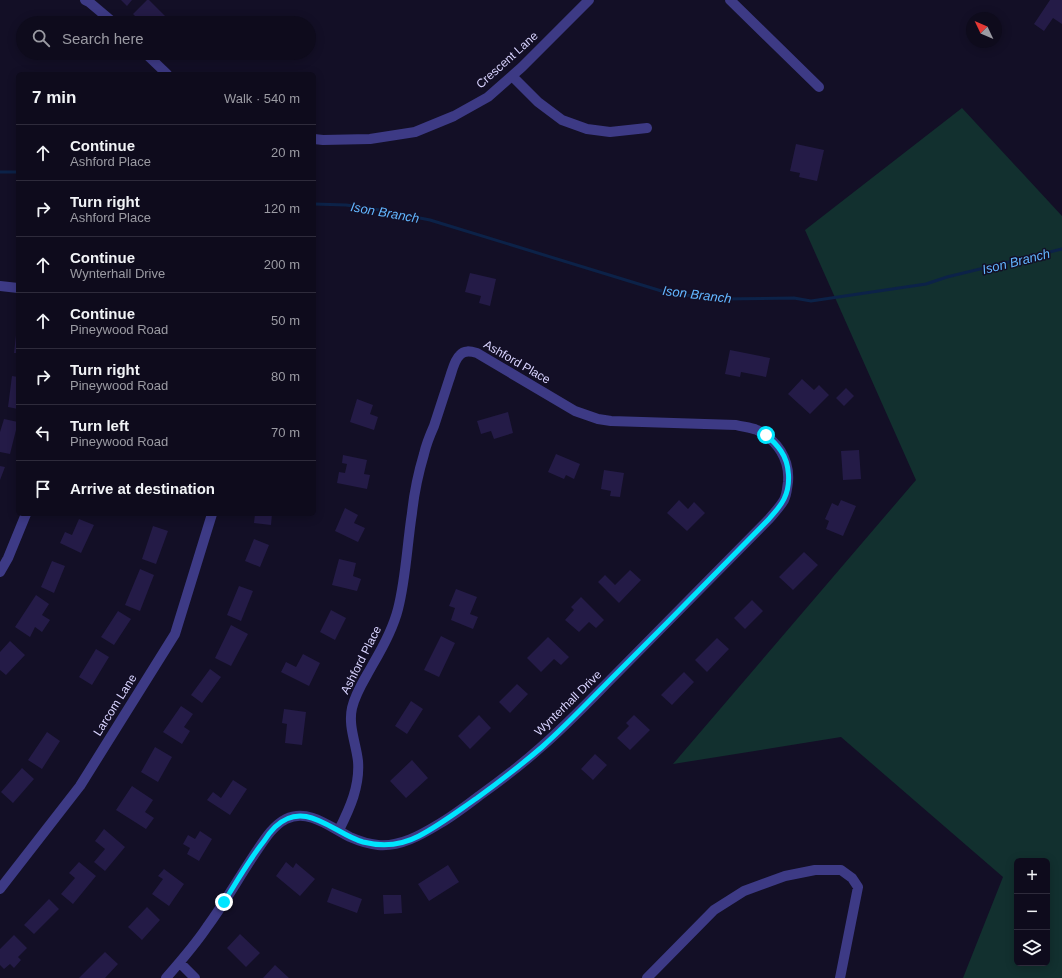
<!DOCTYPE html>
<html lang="en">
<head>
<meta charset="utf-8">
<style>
  body { margin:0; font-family:Arial,sans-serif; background:#1c1929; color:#f1f3f6 }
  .controls { position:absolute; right:12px; bottom:12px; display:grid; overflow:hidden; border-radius:6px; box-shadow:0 2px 10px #0003 }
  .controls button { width:36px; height:36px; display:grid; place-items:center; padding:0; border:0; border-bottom:1px solid #2e2b3b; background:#0e0b1c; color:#f1f3f6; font:20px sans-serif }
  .compass { position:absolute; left:966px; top:12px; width:36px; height:36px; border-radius:50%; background:#0e0b1c; box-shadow:0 2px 10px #0003; rotate:314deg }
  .stop { position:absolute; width:12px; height:12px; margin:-9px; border:3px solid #00e5ff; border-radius:50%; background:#fff }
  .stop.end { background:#00e5ff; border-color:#fff; box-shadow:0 1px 4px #0008 }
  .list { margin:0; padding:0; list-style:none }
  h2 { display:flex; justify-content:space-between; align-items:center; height:52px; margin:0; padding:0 16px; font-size:17px }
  h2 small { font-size:13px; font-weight:400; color:#9b9ba3 }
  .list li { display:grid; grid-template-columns:26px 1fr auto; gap:12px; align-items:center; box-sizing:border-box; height:56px; padding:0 16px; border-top:1px solid #2e2b3b }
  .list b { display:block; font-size:15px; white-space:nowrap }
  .list p { margin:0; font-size:13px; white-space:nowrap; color:#9b9ba3 }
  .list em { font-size:13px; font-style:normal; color:#9b9ba3 }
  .icon { flex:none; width:22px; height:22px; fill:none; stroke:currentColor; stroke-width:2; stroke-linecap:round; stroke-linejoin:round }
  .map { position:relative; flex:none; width:1062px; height:978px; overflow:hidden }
  .search { position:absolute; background:#0e0b1c; box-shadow:0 2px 10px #0003; left:16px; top:16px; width:300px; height:44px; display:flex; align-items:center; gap:10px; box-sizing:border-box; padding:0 14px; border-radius:22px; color:#9b9ba3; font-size:15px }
  .panel { position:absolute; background:#0e0b1c; box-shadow:0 2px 10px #0003; left:16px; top:72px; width:300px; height:444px; border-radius:6px }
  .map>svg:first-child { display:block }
  .green { fill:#12302f; fill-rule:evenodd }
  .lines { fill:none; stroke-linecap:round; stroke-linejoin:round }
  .stream { stroke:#0c2248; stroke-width:3 }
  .building { fill:#241b47 }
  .minor { stroke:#3d3a85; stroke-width:10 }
  .route { stroke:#00e5ff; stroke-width:5 }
  .labels { text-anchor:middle; stroke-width:3; stroke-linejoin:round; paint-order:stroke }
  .street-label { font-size:12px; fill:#d9d4ff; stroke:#130f26 }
  .water-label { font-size:13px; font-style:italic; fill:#62b6ff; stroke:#130f26 }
</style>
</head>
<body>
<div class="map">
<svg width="1062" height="978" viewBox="0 0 1062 978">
  <rect width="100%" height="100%" fill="#130f26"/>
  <path class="green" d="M962,108L1062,216V978H963L1003,877L841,737L673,764L916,480L805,230ZM1017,861H1047V963H1017Z"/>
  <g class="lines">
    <path class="stream" d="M0,172H18
      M314,204L346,205L369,208L430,220L668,293L719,299L794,298L811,301L926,284L947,277L1062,249"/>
  </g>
  <path class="building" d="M121,0H132L127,6Z
    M147,0H149L167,18L162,23H149L144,19L141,22L133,14Z
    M1050,0H1062V24L1053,18L1044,31L1034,24Z
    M796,144L824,150L817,181L799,177L800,173L790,171Z
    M470,273L496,279L490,306L479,303L481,296L465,292Z
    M17,326H18V353H14Z
    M730,350L770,358L766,377L741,372L740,377L725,374Z
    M12,376L18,377V409L8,407Z
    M802,379L814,390L819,385L829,395L810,414L788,394Z
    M846,388L854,396L844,406L836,398Z
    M357,399L373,405L370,414L378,417L374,430L350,422Z
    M508,412L513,433L494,439L491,431L481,434L477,421Z
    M4,419L18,422L10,454L0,452V432Z
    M859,450L861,479L843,480L841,451Z
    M556,454L580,464L574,479L566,475L564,479L548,472Z
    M343,455L367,460L364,474L370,475L367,489L337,483L339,472L345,473L347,464L342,463Z
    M0,466L5,467L0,480Z
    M604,470L624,473L620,497L610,496L611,491L601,489Z
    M679,500L688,509L694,502L705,513L687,531L667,513Z
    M841,500L856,506L843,536L826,529L829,521L825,519L832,503L838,506Z
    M345,508L358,515L354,523L365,528L358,542L335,531Z
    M255,514H272L271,525L254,523Z
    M79,519L94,525L81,553L60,543L65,532L72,535Z
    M153,526L168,531L156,564L142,559Z
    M254,539L269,545L260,567L245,561Z
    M804,552L818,565L793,590L779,577Z
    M339,559L356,563L353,576L361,579L357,591L332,585Z
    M52,561L65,566L54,593L41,587Z
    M140,569L154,575L140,611L125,605Z
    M630,570L641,580L619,603L598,582L605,575L615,585Z
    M239,586L253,591L241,621L227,615Z
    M456,589L477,597L470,614L478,617L473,629L451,620L455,608L449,606Z
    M36,595L49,604L42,615L50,620L42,632L35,627L30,637L15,627Z
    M581,597L604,620L596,628L589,622L579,632L565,620L574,610L571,607Z
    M752,600L763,611L745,629L734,618Z
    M331,610L346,618L335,640L320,632Z
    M118,611L131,619L114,645L101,637Z
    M231,625L248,634L231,666L215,658Z
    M441,636L455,643L439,677L424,670Z
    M548,637L569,657L561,665L554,659L541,672L527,658Z
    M717,638L729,649L707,672L695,660Z
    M10,641L25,655L6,675L0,670V652Z
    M96,649L109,657L92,685L79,677Z
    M303,654L320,663L309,686L281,672L286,662L296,667Z
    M210,669L221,677L202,703L191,695Z
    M684,672L694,682L672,705L661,695Z
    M517,684L528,694L510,713L499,702Z
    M411,701L423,709L407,734L395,726Z
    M181,706L193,714L184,727L190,731L182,744L163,732Z
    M284,709L306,712L302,745L285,743L287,724L282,723Z
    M479,715L491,728L470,749L458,736Z
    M634,715L650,730L630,750L617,738L629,726L626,723Z
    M47,732L60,741L42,769L28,760Z
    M155,747L172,757L158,782L141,772Z
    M595,754L607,765L593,780L581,769Z
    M412,760L428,778L406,798L390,781Z
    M22,768L34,779L13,803L1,792Z
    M233,780L247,789L230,815L207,800L213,792L221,798Z
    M132,786L153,800L145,812L154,818L146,829L116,810Z
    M104,829L125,847L105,871L94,862L105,849L95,841Z
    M200,831L212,839L199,861L187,854L190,848L183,844L188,835L195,839Z
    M79,862L96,876L73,904L61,894L75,878L69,873Z
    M286,862L293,868L296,863L315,879L300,896L276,876Z
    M448,865L459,882L429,901L418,884Z
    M164,869L184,884L169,906L152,894L163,879L158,876Z
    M332,888L362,899L357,913L327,902Z
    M383,895H401L402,913L384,914Z
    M49,899L59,909L34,934L24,925Z
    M147,907L160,920L142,940L128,927Z
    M240,934L260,953L246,967L227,948Z
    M14,935L27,948L18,957L21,960L14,968L10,964L4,969L0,965V949Z
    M105,952L118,964L105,978H79Z
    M275,965L289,978H263Z"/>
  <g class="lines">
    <path class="minor" d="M85,0L89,2L114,23
      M730,0L819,87
      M145,53L167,74
      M512,76L538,102L562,120L587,129L610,132L647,128
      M314,139L323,140L370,139L415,132L454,116L488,97L522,67L589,0
      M0,286L18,288
      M0,572L8,558L26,514
      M0,889L80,786L175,634L212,514
      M180,963L195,978
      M166,978C180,962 195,945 207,927C224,904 238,879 254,855C263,842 272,826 286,819C309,808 331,828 350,837C359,841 369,844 378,845C400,847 421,835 439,824C453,816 466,806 479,796C500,781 521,765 540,748C568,724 593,697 619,671C669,620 719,570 769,519C774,513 780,507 784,500C787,494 787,488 788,482C790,459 777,440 757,430C750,427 743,427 736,425L611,421L598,419L575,411L477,353C470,351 464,350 460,355C454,360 452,372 449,380C444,395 439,411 434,426C430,435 426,445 424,454C418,474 414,494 412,513C407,545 406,578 398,609C393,629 383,647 373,664C365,679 356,691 352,708C348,726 356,743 358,761C360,786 350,808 339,830
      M647,978L714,910L744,891L785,876L815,870H841L852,878L858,887L840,978"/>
  </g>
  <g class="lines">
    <path class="route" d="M224,902C237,881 249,860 264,841C267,836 271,831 275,827C305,798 334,834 363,842C383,847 402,845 419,836C440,825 458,811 477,798C499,782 521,765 542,747C568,724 592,698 617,673C668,622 718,571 769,519C774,513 780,507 784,499C791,485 790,464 781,451C777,445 772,440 766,435"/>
  </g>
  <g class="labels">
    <g class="street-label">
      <text transform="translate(507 60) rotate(-42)" y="4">Crescent Lane</text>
      <text transform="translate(517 362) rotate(30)" y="4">Ashford Place</text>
      <text transform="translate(361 660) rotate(-63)" y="4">Ashford Place</text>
      <text transform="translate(568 703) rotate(-44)" y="4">Wynterhall Drive</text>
      <text transform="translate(115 705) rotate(-58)" y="4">Larcom Lane</text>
    </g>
    <g class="water-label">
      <text transform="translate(385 212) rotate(10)" y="5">Ison Branch</text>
      <text transform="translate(1016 261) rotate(-14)" y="5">Ison Branch</text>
      <text transform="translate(697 294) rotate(7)" y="5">Ison Branch</text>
    </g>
  </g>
</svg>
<div class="controls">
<button>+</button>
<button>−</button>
<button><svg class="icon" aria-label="layers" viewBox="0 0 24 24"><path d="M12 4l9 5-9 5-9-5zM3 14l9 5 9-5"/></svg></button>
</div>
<svg class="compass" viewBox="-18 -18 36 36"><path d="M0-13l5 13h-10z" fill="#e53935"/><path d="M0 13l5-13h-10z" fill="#9b9ba3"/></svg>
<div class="stop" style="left:766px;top:435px"></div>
<div class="stop end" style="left:224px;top:902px"></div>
<div class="search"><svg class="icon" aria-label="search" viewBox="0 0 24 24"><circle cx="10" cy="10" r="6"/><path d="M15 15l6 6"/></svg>Search here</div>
<section class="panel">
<h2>7 min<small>Walk · 540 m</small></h2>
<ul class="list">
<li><svg class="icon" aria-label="ahead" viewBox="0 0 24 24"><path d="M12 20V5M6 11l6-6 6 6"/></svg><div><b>Continue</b><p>Ashford Place</p></div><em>20 m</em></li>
<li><svg class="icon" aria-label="right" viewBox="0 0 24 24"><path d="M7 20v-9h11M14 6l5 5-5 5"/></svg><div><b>Turn right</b><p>Ashford Place</p></div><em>120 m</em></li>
<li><svg class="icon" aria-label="ahead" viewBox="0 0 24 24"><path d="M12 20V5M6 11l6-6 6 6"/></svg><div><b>Continue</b><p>Wynterhall Drive</p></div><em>200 m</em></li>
<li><svg class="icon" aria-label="ahead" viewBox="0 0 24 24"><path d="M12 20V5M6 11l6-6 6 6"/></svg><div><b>Continue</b><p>Pineywood Road</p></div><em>50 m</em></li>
<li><svg class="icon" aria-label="right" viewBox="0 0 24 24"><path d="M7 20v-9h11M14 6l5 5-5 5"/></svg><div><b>Turn right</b><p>Pineywood Road</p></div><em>80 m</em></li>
<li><svg class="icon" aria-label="left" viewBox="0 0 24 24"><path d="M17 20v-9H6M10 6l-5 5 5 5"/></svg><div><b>Turn left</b><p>Pineywood Road</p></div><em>70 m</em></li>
<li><svg class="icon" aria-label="arrive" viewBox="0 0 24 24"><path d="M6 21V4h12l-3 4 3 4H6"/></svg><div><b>Arrive at destination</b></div></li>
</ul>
</section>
</div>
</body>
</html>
